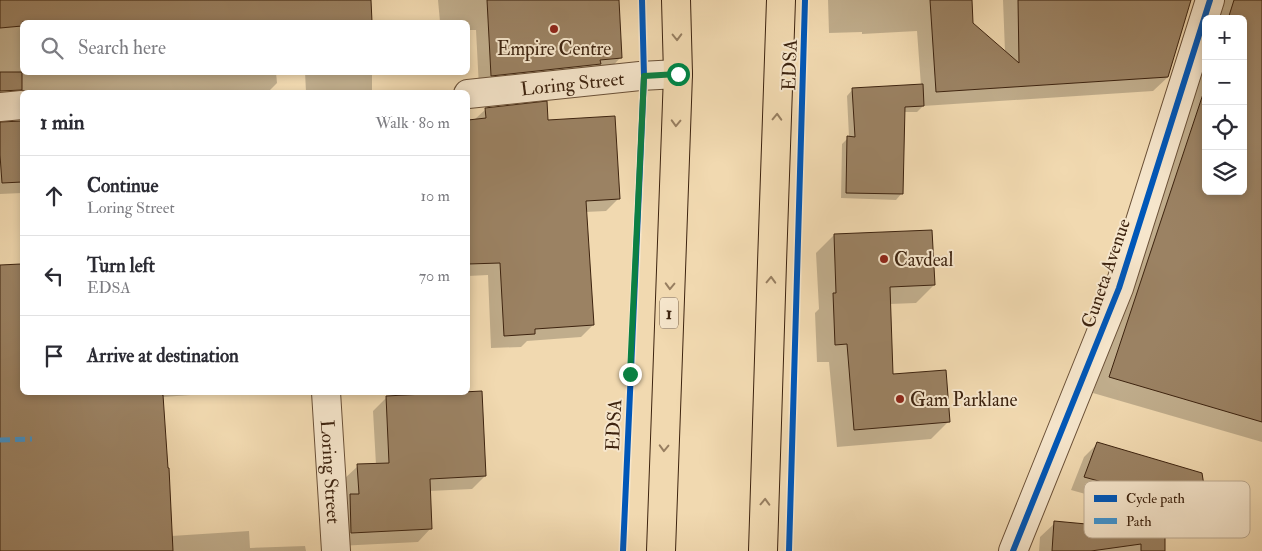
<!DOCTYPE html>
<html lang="en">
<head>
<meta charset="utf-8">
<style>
  body { margin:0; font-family:"IM FELL Double Pica",serif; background:#f2f2f3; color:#2b2b33 }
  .controls { position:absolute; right:15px; top:15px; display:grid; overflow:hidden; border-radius:8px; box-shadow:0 2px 8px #0003 }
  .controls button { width:45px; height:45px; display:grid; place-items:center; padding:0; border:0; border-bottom:1px solid #e1e1e2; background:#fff; color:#2b2b33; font:25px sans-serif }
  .stop { position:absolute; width:15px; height:15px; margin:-11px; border:4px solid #0b8043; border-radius:50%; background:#fff }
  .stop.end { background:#0b8043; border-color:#fff; box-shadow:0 1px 5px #0008 }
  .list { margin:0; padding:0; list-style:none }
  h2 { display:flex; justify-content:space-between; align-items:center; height:65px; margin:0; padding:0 20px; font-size:21px }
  h2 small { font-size:16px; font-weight:400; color:#7c7c81 }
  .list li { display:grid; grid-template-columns:32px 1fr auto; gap:15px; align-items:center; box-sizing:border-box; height:80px; padding:0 20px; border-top:1px solid #e1e1e2 }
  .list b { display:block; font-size:19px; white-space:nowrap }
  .list p { margin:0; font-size:16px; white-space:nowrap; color:#7c7c81 }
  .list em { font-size:16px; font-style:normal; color:#7c7c81 }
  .icon { flex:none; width:28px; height:28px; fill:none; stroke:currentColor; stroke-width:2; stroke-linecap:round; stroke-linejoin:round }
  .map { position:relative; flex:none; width:1262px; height:551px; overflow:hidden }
  .search { position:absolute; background:#fff; box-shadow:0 2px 8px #0003; left:20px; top:20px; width:450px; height:55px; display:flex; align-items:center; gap:12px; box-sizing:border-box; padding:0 18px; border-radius:8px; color:#7c7c81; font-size:19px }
  .panel { position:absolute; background:#fff; box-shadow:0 2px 8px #0003; left:20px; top:90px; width:450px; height:305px; border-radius:8px }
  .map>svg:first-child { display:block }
  .shadow { fill:#0003 }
  .building { fill:#9b8263; stroke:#3d230f }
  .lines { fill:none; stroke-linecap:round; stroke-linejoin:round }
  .minor-casing { stroke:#6a5037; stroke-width:30 }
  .highway-casing { stroke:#3d230f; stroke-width:30 }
  .minor { stroke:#f6e6cc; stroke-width:28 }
  .highway { stroke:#f1d9b0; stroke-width:28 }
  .quiet { stroke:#3f95d2; stroke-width:5; stroke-dasharray:10 5; stroke-linecap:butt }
  .cycleway-casing { stroke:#f6e6cc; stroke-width:9 }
  .cycleway { stroke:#0057b8; stroke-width:6 }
  .oneway { stroke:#977e60 }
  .route { stroke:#0b8043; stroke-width:6 }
  .poi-dot { fill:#8f2418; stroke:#f6e6cc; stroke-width:2 }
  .labels { text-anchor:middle; stroke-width:4; stroke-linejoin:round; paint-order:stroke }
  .shield { fill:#f6e6cc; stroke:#745e48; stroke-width:1 }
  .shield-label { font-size:18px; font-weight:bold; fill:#3d230f }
  .poi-label { font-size:19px; fill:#3d230f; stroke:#f6e6cc; text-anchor:start }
  .street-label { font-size:19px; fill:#3d230f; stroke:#f6e6cc }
  .key { fill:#f6e6cc; stroke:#beac93; stroke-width:1 }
  .key-label { font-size:14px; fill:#3d230f }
</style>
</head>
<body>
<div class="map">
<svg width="1262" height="551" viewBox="0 0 1262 551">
  <rect width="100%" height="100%" fill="#f1d9b0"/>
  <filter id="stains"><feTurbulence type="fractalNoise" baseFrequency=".004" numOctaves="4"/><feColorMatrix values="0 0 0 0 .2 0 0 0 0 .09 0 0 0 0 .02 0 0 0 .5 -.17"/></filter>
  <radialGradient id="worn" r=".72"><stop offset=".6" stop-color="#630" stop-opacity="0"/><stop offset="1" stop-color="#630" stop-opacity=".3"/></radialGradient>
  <path class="shadow" d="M0,0H370V22H22V72H276L277,83L268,92H22L0,102Z
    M438,0H617L620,58L608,71L479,88L476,30H468V22H440Z
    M828,0H970L972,23L1005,52L1003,0H1190L1168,77L1153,91L923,106L917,112H903L902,193L896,200L841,198L842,144L849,137L847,96L853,89L921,86L917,31L862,34V32L829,33Z
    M1224,0H1262V442L1093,393L1206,54V191H1243V19H1218Z
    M305,72H372V92H306Z
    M486,109L547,121L619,198L606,211L585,212L593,325L581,337L527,341L521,347L491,348L488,275L468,276V121L474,120Z
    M22,122V193L0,194V124Z
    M834,235L934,285L916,303L890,304L892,375L949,421L931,439L837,447L829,362H817L815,313L819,309L816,253Z
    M22,265V392H233L163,397L171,536L249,531L250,548L305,546L306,551H0V266Z
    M387,397L485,476L472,489L429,491L431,528L418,542L338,546L344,479L358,466L376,465L373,411Z
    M1098,443L1200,474L1206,511L1193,524L1071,490L1084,457Z
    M1055,523L1096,526L1098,523L1164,551H1039L1040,537Z"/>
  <path class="building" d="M0,0H371L372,22H22V26L0,28Z
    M487,0H619L622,58L600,60L601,64L491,76Z
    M930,0H972L973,23L1019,63L1018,0H1191L1168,77L936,92Z
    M1234,0H1262V422L1109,377L1206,85V191H1243V19H1228Z
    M0,72H22V90L0,91Z
    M923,84L924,106L905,107L903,194L846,193L847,136L855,137L852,88Z
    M547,101L548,120L615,116L620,199L586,201L594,325L535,329V334L504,336L500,263L468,264V120L486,118L485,108Z
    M22,121V182L2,183L0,155V122Z
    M932,230L935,285L890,287L893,374L946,370L950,422L854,430L847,344L835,345L833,293H836L834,234Z
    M21,264L22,297V392H162V395H163L168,468H169L173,551H0V265Z
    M482,391L486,476L430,479L432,529L351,533L350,494H359L357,464L389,463L386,396Z
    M1097,442L1202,473L1208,511L1084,477Z
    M1165,519V551H1141V544L1091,551H1052L1054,521L1097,525L1098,522Z"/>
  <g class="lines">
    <defs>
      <g id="minor">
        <path id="s1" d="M468,94L640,76L678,74"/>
        <path d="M0,107L22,105"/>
        <path id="s2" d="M326,392L336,551"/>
        <path d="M1013,551L1119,288L1210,0"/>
      </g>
      <path id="highway" d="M661,551L678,74L676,0
        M763,551L772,263L781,0"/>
    </defs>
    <use href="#minor" class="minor-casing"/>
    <use href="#highway" class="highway-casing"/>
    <use href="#minor" class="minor"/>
    <use href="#highway" class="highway"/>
    <path class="quiet" d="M0,440L32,439"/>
    <defs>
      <path id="cycleway" d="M623,551L644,76L642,0
        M789,551L805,0
        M1013,551L1119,288L1210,0"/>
    </defs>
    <use href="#cycleway" class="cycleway-casing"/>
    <use href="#cycleway" class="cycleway"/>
  </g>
  <defs><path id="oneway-chevron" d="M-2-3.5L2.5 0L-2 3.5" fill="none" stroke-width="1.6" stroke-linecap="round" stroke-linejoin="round" transform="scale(1.25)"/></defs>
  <g class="oneway">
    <use href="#oneway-chevron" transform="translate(677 37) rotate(89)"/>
    <use href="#oneway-chevron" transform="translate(777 117) rotate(-88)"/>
    <use href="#oneway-chevron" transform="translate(676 123) rotate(92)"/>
    <use href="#oneway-chevron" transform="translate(771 280) rotate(-88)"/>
    <use href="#oneway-chevron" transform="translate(670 286) rotate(92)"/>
    <use href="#oneway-chevron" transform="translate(664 448) rotate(92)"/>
    <use href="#oneway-chevron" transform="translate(765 502) rotate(-88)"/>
  </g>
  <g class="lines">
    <path class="route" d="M630,374L644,76L678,74"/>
  </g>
  <g class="poi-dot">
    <circle cx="554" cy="29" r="5"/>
    <circle cx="884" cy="259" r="5"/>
    <circle cx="900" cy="399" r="5"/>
  </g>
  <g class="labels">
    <rect class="shield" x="660" y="297.5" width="18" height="31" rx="4"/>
    <g class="shield-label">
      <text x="669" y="319">1</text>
    </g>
    <g class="poi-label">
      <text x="554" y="55" text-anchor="middle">Empire Centre</text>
      <text x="894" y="266">Cavdeal</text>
      <text x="910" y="406">Gam Parklane</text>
    </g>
    <g class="street-label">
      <text transform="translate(789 65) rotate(-88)" y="7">EDSA</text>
      <text dy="7" stroke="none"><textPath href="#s1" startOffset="105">Loring Street</textPath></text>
      <text transform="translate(1105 273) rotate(-71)" y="7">Cuneta Avenue</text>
      <text transform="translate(613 425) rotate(-87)" y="7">EDSA</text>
      <text dy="7" stroke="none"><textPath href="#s2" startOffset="80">Loring Street</textPath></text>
    </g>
  </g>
  <rect x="1084" y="481" width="166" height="57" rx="8" class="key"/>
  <rect x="1094" y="495" width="23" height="7" fill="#0057b8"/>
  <rect x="1094" y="518" width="23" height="6" fill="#3f95d2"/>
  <g class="key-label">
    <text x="1126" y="503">Cycle path</text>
    <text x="1126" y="526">Path</text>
  </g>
  <rect width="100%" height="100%" filter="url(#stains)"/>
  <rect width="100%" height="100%" fill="url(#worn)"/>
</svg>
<div class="controls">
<button>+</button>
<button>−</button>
<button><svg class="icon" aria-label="locate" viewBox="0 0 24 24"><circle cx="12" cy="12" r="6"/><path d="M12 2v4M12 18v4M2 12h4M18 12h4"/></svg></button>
<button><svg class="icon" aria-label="layers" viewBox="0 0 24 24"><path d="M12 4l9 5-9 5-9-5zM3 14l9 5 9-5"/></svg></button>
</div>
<div class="stop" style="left:678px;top:74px"></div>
<div class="stop end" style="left:630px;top:374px"></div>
<div class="search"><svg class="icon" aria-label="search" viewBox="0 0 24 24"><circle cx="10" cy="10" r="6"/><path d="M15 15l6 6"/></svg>Search here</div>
<section class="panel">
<h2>1 min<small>Walk · 80 m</small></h2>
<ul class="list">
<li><svg class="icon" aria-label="ahead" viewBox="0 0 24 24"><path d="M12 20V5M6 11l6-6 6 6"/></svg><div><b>Continue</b><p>Loring Street</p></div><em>10 m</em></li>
<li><svg class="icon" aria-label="left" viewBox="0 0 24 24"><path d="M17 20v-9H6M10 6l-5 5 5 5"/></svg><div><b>Turn left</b><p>EDSA</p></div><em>70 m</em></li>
<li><svg class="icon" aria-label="arrive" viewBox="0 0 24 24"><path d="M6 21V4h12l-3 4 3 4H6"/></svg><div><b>Arrive at destination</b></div></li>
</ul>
</section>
</div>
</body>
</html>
